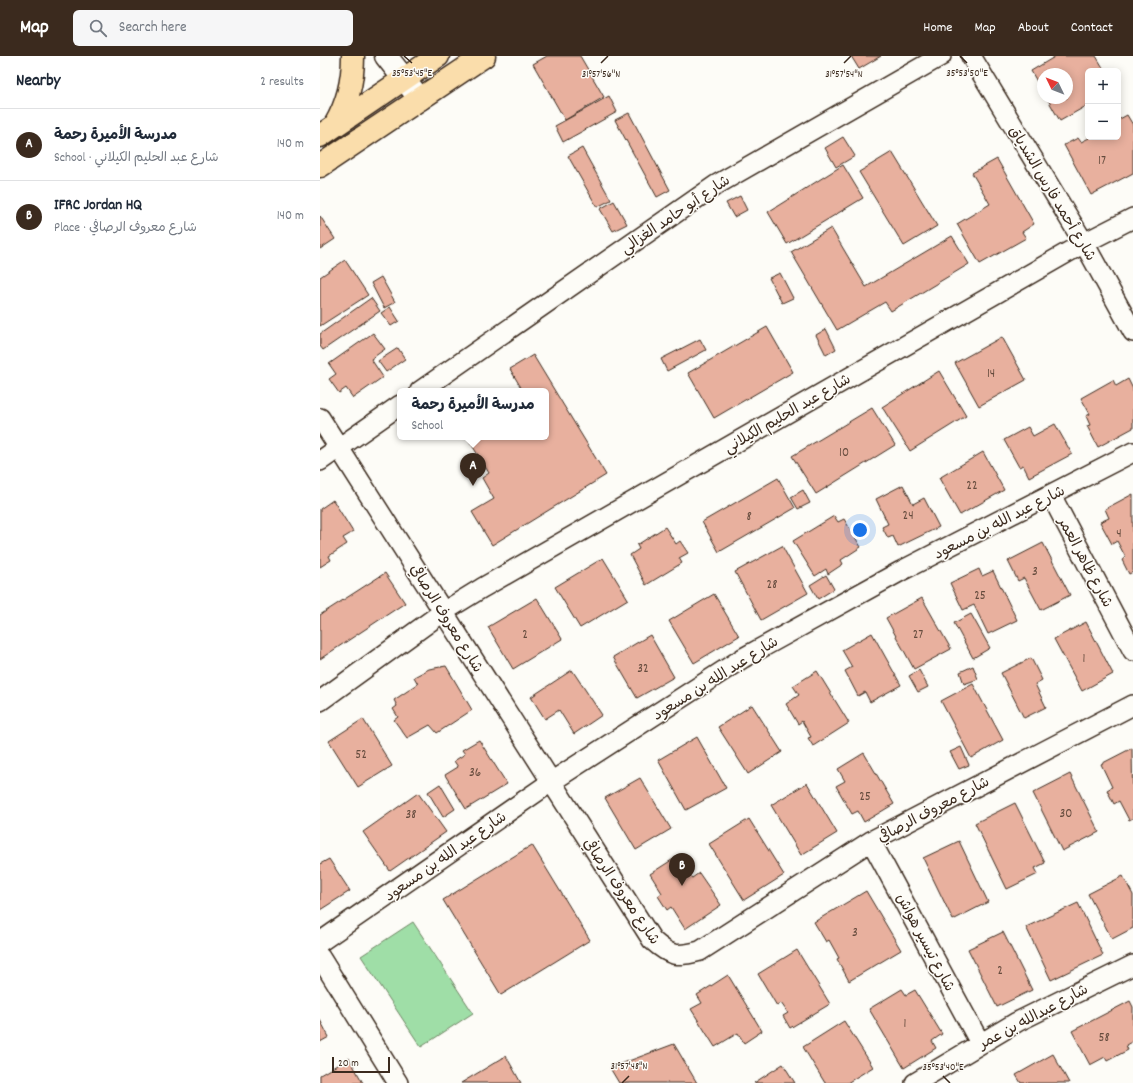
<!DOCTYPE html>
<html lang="en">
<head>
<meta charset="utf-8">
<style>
  body { margin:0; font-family:Dekko,"Playpen Sans Arabic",sans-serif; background:#f6f6f7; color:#1f2937 }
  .controls { position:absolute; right:12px; top:12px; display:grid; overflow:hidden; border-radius:6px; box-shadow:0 2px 10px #0003 }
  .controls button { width:36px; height:36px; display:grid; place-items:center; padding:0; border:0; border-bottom:1px solid #e0e1e3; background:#fff; color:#1f2937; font:20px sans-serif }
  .compass { position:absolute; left:717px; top:12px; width:36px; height:36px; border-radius:50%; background:#fff; box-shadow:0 2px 10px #0003; rotate:313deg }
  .scale { position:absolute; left:12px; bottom:10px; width:58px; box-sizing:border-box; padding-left:4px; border:2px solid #3b2a1e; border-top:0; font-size:11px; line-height:14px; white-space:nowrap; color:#3b2a1e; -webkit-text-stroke:3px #fdfcf7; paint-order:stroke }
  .you { position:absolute; left:540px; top:474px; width:14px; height:14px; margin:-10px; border:3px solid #fff; border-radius:50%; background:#1a73e8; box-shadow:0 0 0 6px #1a73e833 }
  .badge { display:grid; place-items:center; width:26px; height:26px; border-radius:50%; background:#3b2a1e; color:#fff; font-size:13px; font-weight:700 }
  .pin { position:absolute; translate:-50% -33px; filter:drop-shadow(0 1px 2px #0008) }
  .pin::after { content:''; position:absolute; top:21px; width:14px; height:12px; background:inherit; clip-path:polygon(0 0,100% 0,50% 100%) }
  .popup { position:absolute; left:77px; top:332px; width:152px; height:52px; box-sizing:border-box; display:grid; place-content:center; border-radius:6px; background:#fff; filter:drop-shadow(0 1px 3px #0005); font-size:13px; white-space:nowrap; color:#747a83 }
  .popup b { font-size:15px; color:#1f2937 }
  .popup::after { content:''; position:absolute; left:50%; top:100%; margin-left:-8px; border:8px solid transparent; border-top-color:#fff }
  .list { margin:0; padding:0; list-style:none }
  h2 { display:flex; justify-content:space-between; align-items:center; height:52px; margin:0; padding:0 16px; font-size:17px }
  h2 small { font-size:13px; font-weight:400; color:#747a83 }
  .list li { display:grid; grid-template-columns:26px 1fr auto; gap:12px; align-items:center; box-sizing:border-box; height:72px; padding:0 16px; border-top:1px solid #e0e1e3 }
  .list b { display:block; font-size:15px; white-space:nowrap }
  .list p { margin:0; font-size:13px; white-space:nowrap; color:#747a83 }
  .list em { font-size:13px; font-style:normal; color:#747a83 }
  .icon { flex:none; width:22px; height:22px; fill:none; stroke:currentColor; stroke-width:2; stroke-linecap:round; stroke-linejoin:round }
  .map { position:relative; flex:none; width:813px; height:1027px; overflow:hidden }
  header { display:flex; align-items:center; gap:24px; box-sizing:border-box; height:56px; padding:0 20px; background:#3b2a1e; color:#fff }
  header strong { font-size:19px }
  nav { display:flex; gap:22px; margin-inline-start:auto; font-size:14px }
  .search { width:280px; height:36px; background:#f6f6f7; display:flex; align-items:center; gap:10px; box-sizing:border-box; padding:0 14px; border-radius:6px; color:#747a83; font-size:15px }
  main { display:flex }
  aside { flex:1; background:#fff }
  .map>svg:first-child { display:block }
  .green { fill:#9fdea7; stroke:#6d8462 }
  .building { fill:#e8b09e; stroke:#3b2a1e }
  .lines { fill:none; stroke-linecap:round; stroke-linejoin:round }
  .minor-casing { stroke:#3b2a1e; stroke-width:22 }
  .tertiary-casing { stroke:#3b2a1e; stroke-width:25 }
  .primary-casing { stroke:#3b2a1e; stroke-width:25 }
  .minor { stroke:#fdfcf7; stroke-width:19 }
  .tertiary { stroke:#fdfcf7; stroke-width:22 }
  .primary { stroke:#faddab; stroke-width:22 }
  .ticks { fill:none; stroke:#3b2a1e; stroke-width:1.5 }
  .labels { text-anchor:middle; stroke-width:3; stroke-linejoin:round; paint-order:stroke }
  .number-label { font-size:13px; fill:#664c3e }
  .street-label { font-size:15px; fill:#3b2a1e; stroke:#fdfcf7 }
  .ticks-label { font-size:10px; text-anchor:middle; fill:#3b2a1e; stroke:#fdfcf7; stroke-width:3; stroke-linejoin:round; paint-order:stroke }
</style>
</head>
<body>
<header>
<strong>Map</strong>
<div class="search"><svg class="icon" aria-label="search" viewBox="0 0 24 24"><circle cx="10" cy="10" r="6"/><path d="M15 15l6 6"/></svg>Search here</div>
<nav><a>Home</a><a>Map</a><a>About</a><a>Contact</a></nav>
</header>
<main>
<aside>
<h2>Nearby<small>2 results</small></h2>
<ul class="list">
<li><span class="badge">A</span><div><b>مدرسة الأميرة رحمة</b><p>School · شارع عبد الحليم الكيلاني</p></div><em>140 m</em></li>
<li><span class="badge">B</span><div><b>IFRC Jordan HQ</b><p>Place · شارع معروف الرصافي</p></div><em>140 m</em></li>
</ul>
</aside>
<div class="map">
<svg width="813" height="1027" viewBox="0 0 813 1027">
  <rect width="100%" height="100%" fill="#fdfcf7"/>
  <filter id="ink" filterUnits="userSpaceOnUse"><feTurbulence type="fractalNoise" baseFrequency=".025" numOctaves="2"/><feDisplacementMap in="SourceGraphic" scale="8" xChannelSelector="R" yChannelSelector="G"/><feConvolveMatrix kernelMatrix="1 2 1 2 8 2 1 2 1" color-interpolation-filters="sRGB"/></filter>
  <g filter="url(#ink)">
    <path class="green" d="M93,866L153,957L101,991L41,900Z"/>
    <path class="building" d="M227,0H260L284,41L245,64L213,8Z
      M531,0H561L539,13Z
      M736,0H776L785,15H768V49L740,65L727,42H747V18H723V36L711,15Z
      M289,40L297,56L243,86L235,70Z
      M309,57L350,134L337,141L295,64Z
      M807,59L813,69V117L771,139L744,89L758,82L761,86L771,81H798V64Z
      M523,81L535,100L516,111L505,92Z
      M262,92L291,144L277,151L248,100Z
      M572,96L617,170L584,190L539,116Z
      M677,103L714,168L702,176L706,182L660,208L637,168L670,148L652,117Z
      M523,109L543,142L467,188L448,156Z
      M420,140L427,154L414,161L406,147Z
      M294,145L307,168L293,175L280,153Z
      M0,160L15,183L0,193Z
      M511,172L546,231L632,180L649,208L571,255L565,246L517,274L471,196Z
      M25,204L48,239L0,270V221Z
      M460,217L473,242L462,247L449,222Z
      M61,221L75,246L64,252L51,227Z
      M51,242L60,255L3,294L0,290V278Z
      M70,251L79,265L71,270L61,257Z
      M447,271L473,316L394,362L368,317Z
      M506,273L516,293L506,299L496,279Z
      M53,277L65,293L51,303L63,321L33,342L26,332L19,337L9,323L16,318L9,308Z
      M682,281L706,324L659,350L635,307Z
      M380,283L386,294L347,315L341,303Z
      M78,292L85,303L66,316L58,305Z
      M213,299L286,419L172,489L152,456L174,443L162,422L169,417L147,381H226V335H203L190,313Z
      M619,315L646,360L590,395L562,351Z
      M808,323L813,333V372L778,391L767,370L770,369L766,360L770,358L761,342L793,324L796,330Z
      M552,352L575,389L496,438L472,400Z
      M735,368L752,398L709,421L703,409L699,411L684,384L708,371L713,380Z
      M663,396L684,434L640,459L619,422Z
      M458,422L475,452L399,496L382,466Z
      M583,429L593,448L604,442L619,471L578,491L573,480L568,482L562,471L568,468L556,443Z
      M483,434L490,447L478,453L471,441Z
      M813,438V516L809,518L802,504L806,502L797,485L792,488L780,466L789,462L785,453Z
      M13,444L33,476L23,482L27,488L9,500L11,504L0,511V453Z
      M514,460L518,466L524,463L541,491L521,504L523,508L508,518L506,513L495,520L473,485Z
      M345,471L356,488L360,485L368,497L359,502L362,507L326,529L310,499L319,493L317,489Z
      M723,487L750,539L721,554L704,522L698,525L688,505Z
      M462,490L488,537L441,564L415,516Z
      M283,502L308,543L260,572L235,531Z
      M659,513L662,520L673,515L697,564L668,578L654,549L643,554L630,527Z
      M65,517L85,547L0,603V559Z
      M506,519L514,533L498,543L490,529Z
      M394,538L419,580L374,607L349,565Z
      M217,542L242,583L193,613L168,571Z
      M602,542L631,593L594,613L566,562Z
      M651,558L670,592L653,602L634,567Z
      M766,566L793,618L762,635L734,583Z
      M552,577L581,629L550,646L545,636L538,640L525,615L532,611L522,594Z
      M330,579L354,621L317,642L293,601Z
      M711,602L722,624L715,628L726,651L704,662L681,617Z
      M126,610L152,654L117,677L110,669L87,682L74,664L78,661L73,653L77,650L74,644L98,628L94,621L109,613Z
      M653,610L658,623L644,628L640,616Z
      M252,614L282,659L254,678L239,654L225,663L211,641Z
      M599,614L608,631L598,636L589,620Z
      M497,615L529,667L493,690L488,682L491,681L482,665L478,668L466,648L479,639L473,630Z
      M653,628L683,684L651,702L621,645Z
      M432,649L462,696L428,718L398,671Z
      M43,663L72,710L38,731L9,685Z
      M377,681L406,732L366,754L338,704Z
      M159,684L187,728L146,753L125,719L138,711L134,705L145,698L142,694Z
      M641,691L649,709L639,713L630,696Z
      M812,692L813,762L809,764L799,745L794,748L787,734L792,731L781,708Z
      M544,697L574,748L544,766L538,755L532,758L516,730L525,725L518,713Z
      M750,718L779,776L742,795L713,737Z
      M320,722L351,773L316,794L285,742Z
      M487,727L517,777L481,799L451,749Z
      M120,728L135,753L123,761L108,736Z
      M98,737L126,776L70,815L43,776Z
      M695,747L725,807L715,812L718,818L687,833L655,767Z
      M429,763L464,819L424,844L389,788Z
      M639,785L668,846L633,864L603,802Z
      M212,789L270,884L181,939L123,844Z
      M358,800L372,822L379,817L401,849L365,873L351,851L347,854L338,840L342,837L330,818Z
      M9,803L30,835L0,854V808Z
      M803,820L813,839V872L792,883L768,838Z
      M546,835L581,894L529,925L517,903L519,902L509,884L506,886L494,866Z
      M758,847L783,899L731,924L706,871Z
      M683,876L712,934L677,951L648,893Z
      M477,894L510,948L470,972L463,960L468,957L461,947L457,950L438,918Z
      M408,919L442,975L424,987L418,977L395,991L371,953L382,947L377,939Z
      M582,933L586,939L595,934L622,978L612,985L616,992L584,1012L549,953Z
      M810,945L813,951V985L806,989L808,994L787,1005L785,1001L770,1009L752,975Z
      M0,964L9,981L0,986Z
      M524,965L553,1011L527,1027H505L483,991Z
      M354,988L377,1027H299L290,1012Z
      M733,998L749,1027H701L696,1019Z
      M186,1000L201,1027H141Z
      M29,1002L43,1027H0V1019Z
      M463,1008L475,1027H434Z"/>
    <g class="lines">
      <defs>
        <path id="minor" d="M651,0L764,187L813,276
          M100,335L396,129L621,0
          M0,362L332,884C351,901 356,901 380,895L551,785L813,649
          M0,405L80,349
          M731,439L813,595
          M0,645L123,556L162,532L764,187L813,162
          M551,785L660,987
          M0,886L231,726L423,602L581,515L813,396
          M0,901L78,1027
          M595,1027L697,966L813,909"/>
        <path id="tertiary" d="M66,0L100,43"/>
        <path id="primary" d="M15,69C28,47 33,26 33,0
          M0,80L118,0
          M0,110L164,0"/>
      </defs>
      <use href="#minor" class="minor-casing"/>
      <use href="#tertiary" class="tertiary-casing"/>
      <use href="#primary" class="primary-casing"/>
      <use href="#minor" class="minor"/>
      <use href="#tertiary" class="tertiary"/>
      <use href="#primary" class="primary"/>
    </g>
  </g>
  <path class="ticks" d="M84,0L92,7M640,0L647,7M281,7L288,0M524,7L531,0M623,1020L630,1027M302,1027L309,1020"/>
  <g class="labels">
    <g class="number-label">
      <text x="782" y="108">17</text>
      <text x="671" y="321">14</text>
      <text x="524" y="400">10</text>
      <text x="652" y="433">22</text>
      <text x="588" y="463">24</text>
      <text x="429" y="464">8</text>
      <text x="799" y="481">4</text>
      <text x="715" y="519">3</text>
      <text x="452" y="532">28</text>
      <text x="660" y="543">25</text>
      <text x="205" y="582">2</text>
      <text x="598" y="582">27</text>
      <text x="764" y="606">1</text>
      <text x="323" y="616">32</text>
      <text x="41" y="702">52</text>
      <text x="155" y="720">36</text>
      <text x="545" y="744">25</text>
      <text x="746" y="761">30</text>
      <text x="91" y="762">38</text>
      <text x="535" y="880">3</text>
      <text x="680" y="918">2</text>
      <text x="585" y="971">1</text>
      <text x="784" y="985">58</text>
    </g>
    <g class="street-label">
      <text transform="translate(733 137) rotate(59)" y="5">شارع أحمد فارس الشدياق</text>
      <text transform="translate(355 158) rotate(-34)" y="5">شارع أبو حامد الغزالي</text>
      <text transform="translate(467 357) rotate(-30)" y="5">شارع عبد الحليم الكيلاني</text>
      <text transform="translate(679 466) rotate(-27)" y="5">شارع عبد الله بن مسعود</text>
      <text transform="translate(766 506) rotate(62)" y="5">شارع ظاهر العمر</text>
      <text transform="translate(127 562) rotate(58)" y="5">شارع معروف الرصافي</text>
      <text transform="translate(395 622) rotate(-32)" y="5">شارع عبد الله بن مسعود</text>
      <text transform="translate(613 753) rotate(-28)" y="5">شارع معروف الرصافي</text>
      <text transform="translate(125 800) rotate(-35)" y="5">شارع عبد الله بن مسعود</text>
      <text transform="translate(302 835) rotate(56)" y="5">شارع معروف الرصافي</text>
      <text transform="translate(606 886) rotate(62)" y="5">شارع تيسير هواش</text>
      <text transform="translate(713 960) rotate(-28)" y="5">شارع عبدالله بن عمر</text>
    </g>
  </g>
  <g class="ticks-label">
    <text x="92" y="20">35°53'45"E</text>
    <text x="647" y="20">35°53'50"E</text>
    <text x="281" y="21">31°57'56"N</text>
    <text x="524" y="21">31°57'54"N</text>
    <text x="309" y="1013">31°57'48"N</text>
    <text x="623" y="1014">35°53'40"E</text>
  </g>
</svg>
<div class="controls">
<button>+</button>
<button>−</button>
</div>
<svg class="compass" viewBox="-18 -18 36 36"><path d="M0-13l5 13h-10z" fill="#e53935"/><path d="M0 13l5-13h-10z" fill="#747a83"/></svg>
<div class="scale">20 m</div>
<div class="you"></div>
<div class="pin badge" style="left:153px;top:430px">A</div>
<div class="popup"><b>مدرسة الأميرة رحمة</b>School</div>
<div class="pin badge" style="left:362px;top:830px">B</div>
</div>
</main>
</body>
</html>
